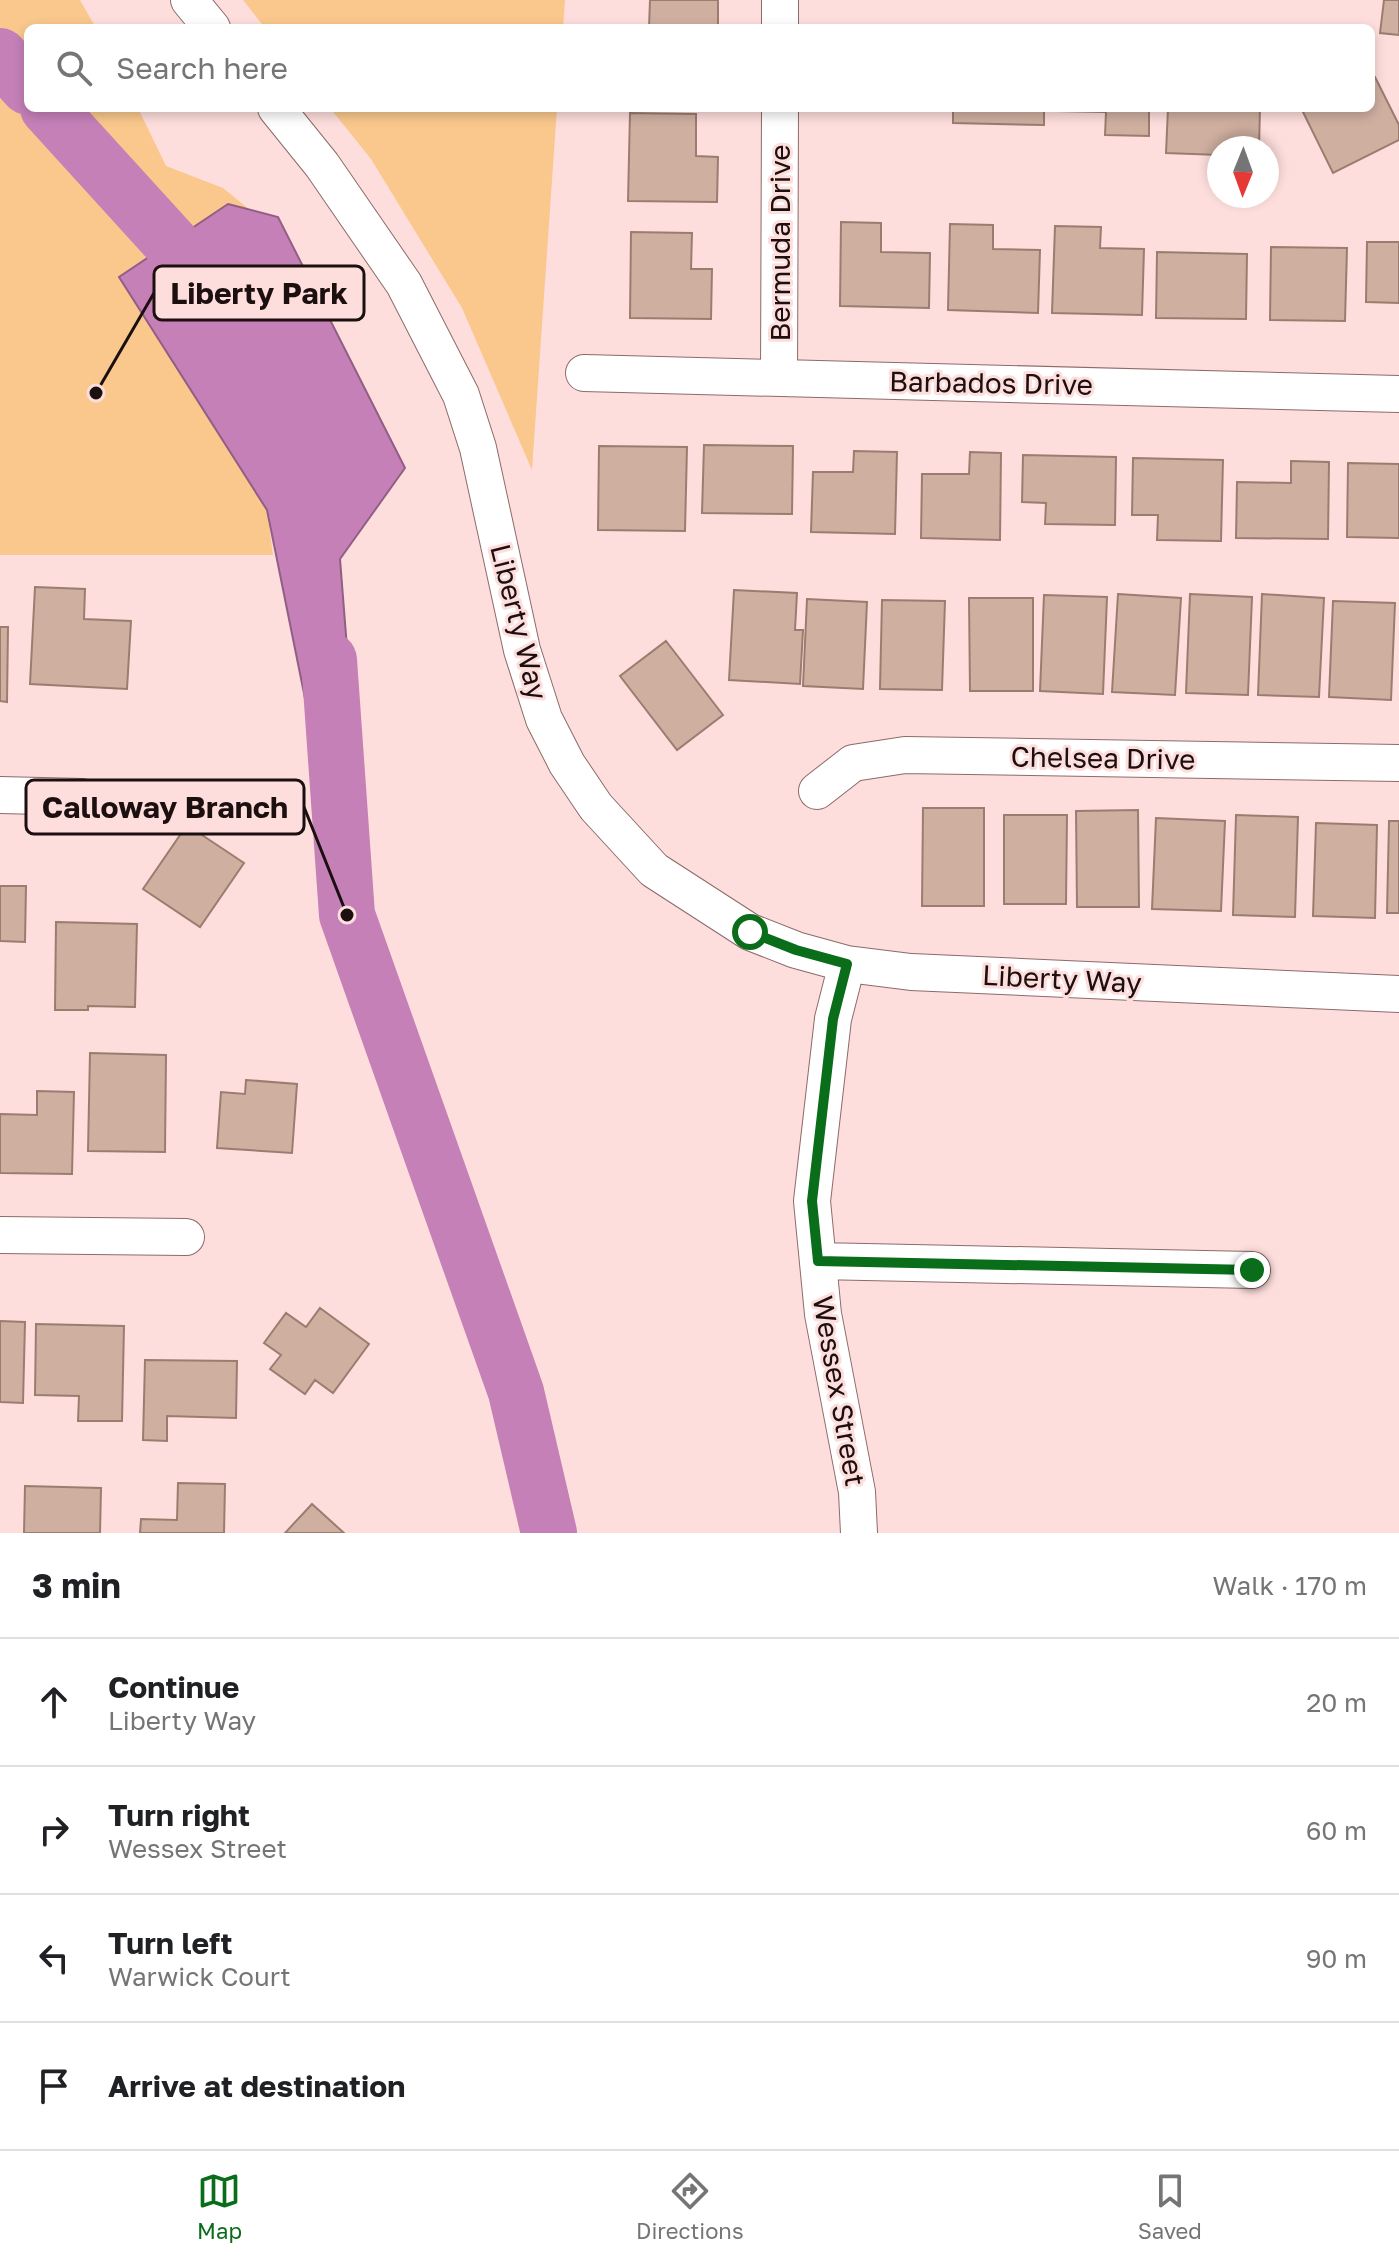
<!DOCTYPE html>
<html lang="en">
<head>
<meta charset="utf-8">
<style>
  body { margin:0; font-family:"Golos Text",sans-serif; background:#f2f2f2; color:#202124 }
  .compass { position:absolute; left:1207px; top:136px; width:72px; height:72px; border-radius:50%; background:#fff; box-shadow:0 4px 12px #0003; rotate:181deg }
  .stop { position:absolute; width:24px; height:24px; margin:-18px; border:6px solid #096d1a; border-radius:50%; background:#fff }
  .stop.end { background:#096d1a; border-color:#fff; box-shadow:0 2px 8px #0008 }
  .list { margin:0; padding:0; list-style:none }
  h2 { display:flex; justify-content:space-between; align-items:center; height:104px; margin:0; padding:0 32px; font-size:34px }
  h2 small { font-size:26px; font-weight:400; color:#757577 }
  .list li { display:grid; grid-template-columns:52px 1fr auto; gap:24px; align-items:center; box-sizing:border-box; height:128px; padding:0 32px; border-top:2px solid #e0e0e0 }
  .list b { display:block; font-size:30px; white-space:nowrap }
  .list p { margin:0; font-size:26px; white-space:nowrap; color:#757577 }
  .list em { font-size:26px; font-style:normal; color:#757577 }
  .icon { flex:none; width:44px; height:44px; fill:none; stroke:currentColor; stroke-width:2; stroke-linecap:round; stroke-linejoin:round }
  .map { position:relative; flex:none; width:1399px; height:1533px; overflow:hidden }
  .search { position:absolute; background:#fff; box-shadow:0 4px 12px #0003; left:24px; right:24px; top:24px; height:88px; display:flex; align-items:center; gap:20px; box-sizing:border-box; padding:0 28px; border-radius:12px; color:#757577; font-size:30px }
  .sheet { height:616px; background:#fff }
  nav { display:flex; justify-content:space-around; align-items:center; box-sizing:border-box; height:112px; border-top:2px solid #e0e0e0; background:#fff; font-size:22px; color:#757577 }
  nav a { display:grid; justify-items:center; gap:4px }
  nav .on { color:#096d1a }
  .map>svg:first-child { display:block }
  .green { fill:#fac88c }
  .water { fill:#c580b8; stroke:#925e85; stroke-width:2 }
  .lines { fill:none; stroke-linecap:round; stroke-linejoin:round }
  .river { stroke:#c580b8; stroke-width:56 }
  .building { fill:#cfafa0; stroke:#9b7d6f; stroke-width:2 }
  .minor-casing { stroke:#8c6b69; stroke-width:38 }
  .minor { stroke:#fff; stroke-width:36 }
  .route { stroke:#096d1a; stroke-width:10 }
  .labels { text-anchor:middle; stroke-width:6; stroke-linejoin:round; paint-order:stroke }
  .street-label { font-size:28px; fill:#1c0f0f; stroke:#fddedc }
  .leader { fill:none; stroke:#1c0f0f; stroke-width:3 }
  .callout-dot { fill:#1c0f0f; stroke:#fddedc; stroke-width:3 }
  .callout { fill:#fddedc; stroke:#1c0f0f; stroke-width:3 }
  .callout-label { font-size:30px; text-anchor:middle; font-weight:bold; fill:#1c0f0f }
</style>
</head>
<body>
<div class="map">
<svg width="1399" height="1533" viewBox="0 0 1399 1533">
  <rect width="100%" height="100%" fill="#fddedc"/>
  <path class="green" d="M0,0H80L96,28H28V108H138L166,166L223,188L250,210L227,205L119,277L267,510L273,555H0Z
    M243,0H565L563,28H265Z
    M330,108H557L532,470L462,308L371,159Z"/>
  <path class="water" d="M228,204L278,217L405,468L340,559L354,737L313,738L267,510L119,277Z"/>
  <g class="lines">
    <path class="river" d="M0,56L28,87
      M48,108L221,298
      M329,660L347,915L516,1392L549,1533"/>
  </g>
  <path class="building" d="M650,0H718V28H649Z
    M1384,0H1399V35L1380,33Z
    M1375,77L1399,125V140L1333,173L1301,108H1371V79Z
    M953,108H1044V125L953,123Z
    M1057,108H1149V136L1105,135L1106,112L1057,111Z
    M1168,108H1260L1259,148H1219V155L1166,153Z
    M630,113L696,114V156L718,157L717,202L628,201Z
    M841,222L881,223V252L930,253L929,308L840,306Z
    M950,224L993,225V249L1040,250L1038,313L948,310Z
    M1055,226L1101,227L1100,248L1144,249L1142,315L1052,313Z
    M631,232L692,233L691,269H712L711,319L630,318Z
    M1367,242H1399V303L1366,302Z
    M1271,247L1347,248L1345,321L1270,320Z
    M1157,252L1247,254L1246,319L1156,318Z
    M704,445L793,446L792,514L702,513Z
    M599,446L687,447L685,531L598,530Z
    M854,451L897,452L895,534L811,532L813,472H853Z
    M970,452L1001,453L1000,540L921,538L922,474H969Z
    M1023,455L1116,457L1115,525L1045,524L1046,503L1022,502Z
    M1133,458L1223,460L1221,541L1157,540L1158,515H1132Z
    M1291,461L1329,462L1328,539L1236,538L1237,482L1291,483Z
    M1348,463L1399,464V538L1347,537Z
    M35,587L85,589L84,619L131,621L127,689L30,684Z
    M734,590L797,593L795,630H803L800,684L729,680Z
    M1118,594L1181,598L1175,695L1112,692Z
    M1190,594L1252,597L1248,695L1186,693Z
    M1262,594L1324,598L1319,697L1258,695Z
    M1044,595L1107,597L1103,694L1040,691Z
    M969,598H1033V691H970Z
    M807,599L867,602L863,689L803,686Z
    M882,600L945,601L942,690L880,689Z
    M1333,601L1395,603L1391,700L1329,697Z
    M0,627H8L7,702L0,701Z
    M666,641L723,715L677,750L620,676Z
    M923,808H984V906H922Z
    M1138,810L1139,907H1077L1076,811Z
    M1004,815H1067L1066,904H1004Z
    M1236,815L1298,817L1295,917L1233,915Z
    M1156,818L1225,821L1221,911L1152,909Z
    M1389,821H1399V913H1387Z
    M1316,823L1377,825L1375,918L1313,916Z
    M187,825L244,863L200,927L143,889Z
    M0,886H26L25,942L0,941Z
    M56,922L137,924L135,1007L88,1006V1010H55Z
    M90,1053L166,1055L165,1152L88,1151Z
    M246,1080L297,1084L292,1153L217,1148L221,1092L245,1094Z
    M37,1091L74,1092L72,1174L0,1173V1114L37,1115Z
    M320,1308L369,1344L333,1393L315,1380L305,1394L270,1369L281,1355L264,1343L286,1313L306,1327Z
    M0,1321L25,1322L23,1403L0,1402Z
    M36,1324L124,1326L122,1421H78L79,1396L35,1395Z
    M145,1360L237,1361L236,1418L167,1416V1441L143,1440Z
    M178,1483L225,1484L224,1533H140L141,1519L177,1520Z
    M25,1486L101,1488L100,1533H24Z
    M312,1504L344,1533H285Z"/>
  <g class="lines">
    <defs>
      <path id="minor" d="M189,0L212,28
        M780,28V0
        M276,108L322,165L404,284L461,395L478,448L522,650L544,719L567,764L596,807L654,870L750,932L796,950L847,964L911,972L1399,994
        M584,373L1399,394
        M779,378L780,108
        M817,791L853,763L905,755L1399,763
        M0,795L82,797
        M847,964L833,1019L812,1201L823,1314L857,1492L859,1533
        M0,1235L186,1237
        M818,1261L1252,1270"/>
    </defs>
    <use href="#minor" class="minor-casing"/>
    <use href="#minor" class="minor"/>
  </g>
  <g class="lines">
    <path class="route" d="M750,932L796,950L847,964L833,1019L812,1201L818,1261L1252,1270"/>
  </g>
  <g class="labels">
    <g class="street-label">
      <text transform="translate(780 243) rotate(-90)" y="10">Bermuda Drive</text>
      <text transform="translate(991 383) rotate(1)" y="10">Barbados Drive</text>
      <text transform="translate(519 622) rotate(76)" y="10">Liberty Way</text>
      <text transform="translate(1103 758) rotate(1)" y="10">Chelsea Drive</text>
      <text transform="translate(1062 979) rotate(3)" y="10">Liberty Way</text>
      <text transform="translate(839 1391) rotate(80)" y="10">Wessex Street</text>
    </g>
  </g>
  <path class="leader" d="M96 393L154 293M347 915L304 807"/>
  <g class="callout-dot">
    <circle cx="96" cy="393" r="8"/>
    <circle cx="347" cy="915" r="8"/>
  </g>
  <g class="callout">
    <rect x="154" y="266" width="210" height="54" rx="8"/>
    <rect x="26" y="780" width="278" height="54" rx="8"/>
  </g>
  <g class="callout-label">
    <text x="259" y="304">Liberty Park</text>
    <text x="165" y="818">Calloway Branch</text>
  </g>
</svg>
<svg class="compass" viewBox="-18 -18 36 36"><path d="M0-13l5 13h-10z" fill="#e53935"/><path d="M0 13l5-13h-10z" fill="#757577"/></svg>
<div class="stop" style="left:750px;top:932px"></div>
<div class="stop end" style="left:1252px;top:1270px"></div>
<div class="search"><svg class="icon" aria-label="search" viewBox="0 0 24 24"><circle cx="10" cy="10" r="6"/><path d="M15 15l6 6"/></svg>Search here</div>
</div>
<section class="sheet">
<h2>3 min<small>Walk · 170 m</small></h2>
<ul class="list">
<li><svg class="icon" aria-label="ahead" viewBox="0 0 24 24"><path d="M12 20V5M6 11l6-6 6 6"/></svg><div><b>Continue</b><p>Liberty Way</p></div><em>20 m</em></li>
<li><svg class="icon" aria-label="right" viewBox="0 0 24 24"><path d="M7 20v-9h11M14 6l5 5-5 5"/></svg><div><b>Turn right</b><p>Wessex Street</p></div><em>60 m</em></li>
<li><svg class="icon" aria-label="left" viewBox="0 0 24 24"><path d="M17 20v-9H6M10 6l-5 5 5 5"/></svg><div><b>Turn left</b><p>Warwick Court</p></div><em>90 m</em></li>
<li><svg class="icon" aria-label="arrive" viewBox="0 0 24 24"><path d="M6 21V4h12l-3 4 3 4H6"/></svg><div><b>Arrive at destination</b></div></li>
</ul>
</section>
<nav>
<a class="on"><svg class="icon" aria-label="map" viewBox="0 0 24 24"><path d="M3 6l6-2 6 2 6-2v14l-6 2-6-2-6 2zM9 4v14M15 6v14"/></svg>Map</a>
<a><svg class="icon" aria-label="directions" viewBox="0 0 24 24"><path d="M12 3l9 9-9 9-9-9zM9 14v-3h6M13 9l2 2-2 2"/></svg>Directions</a>
<a><svg class="icon" aria-label="saved" viewBox="0 0 24 24"><path d="M7 4h10v16l-5-4-5 4z"/></svg>Saved</a>
</nav>
</body>
</html>
